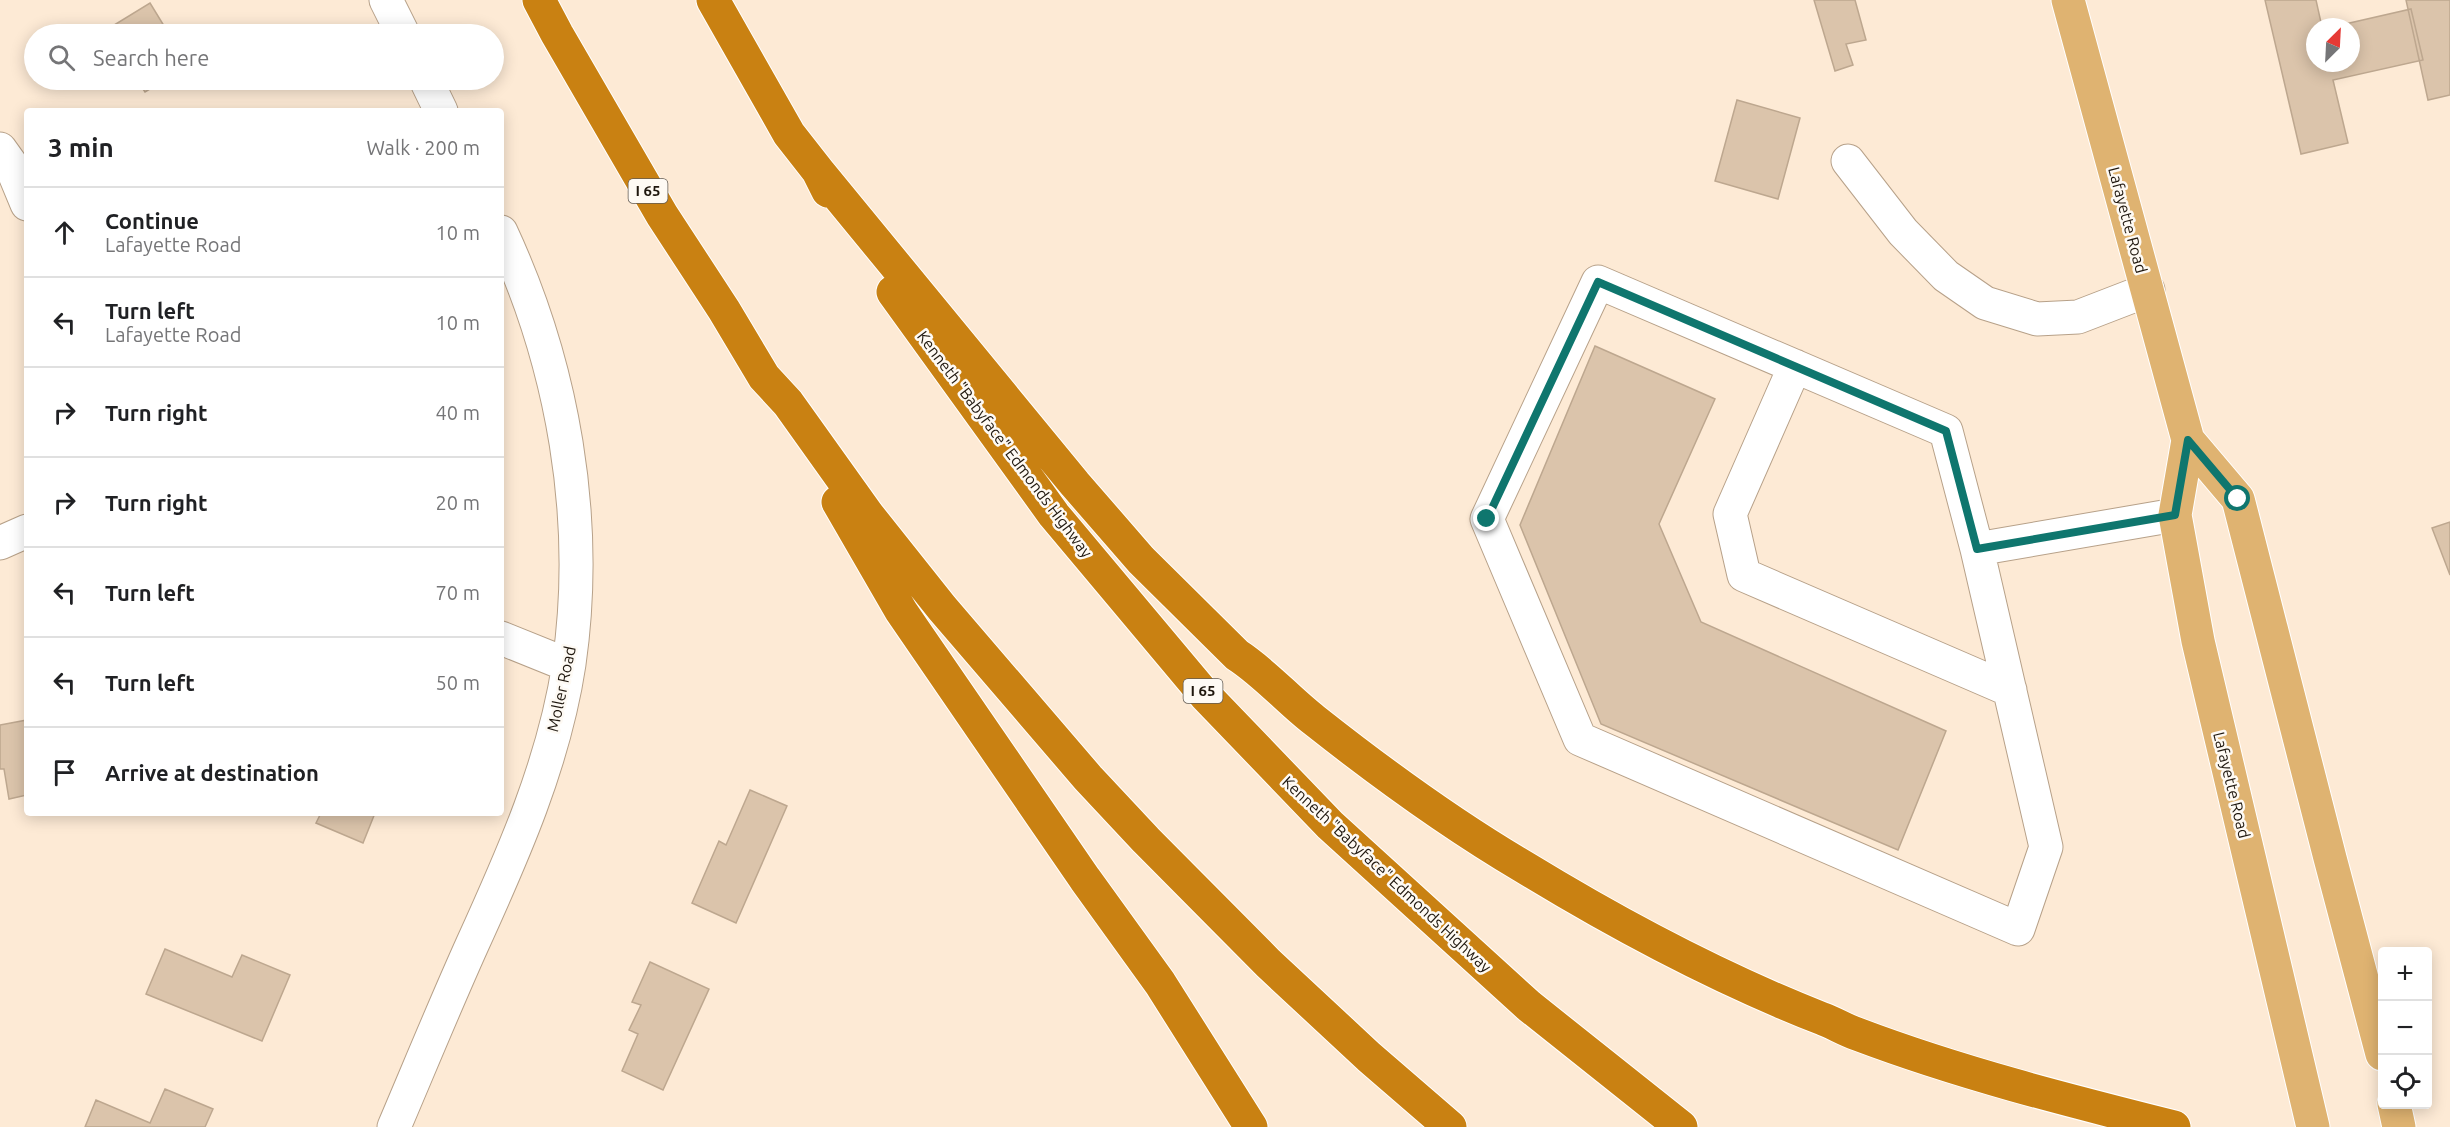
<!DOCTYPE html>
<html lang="en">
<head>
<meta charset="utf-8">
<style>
  body { margin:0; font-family:Ubuntu,sans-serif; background:#f2f2f2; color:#202124 }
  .controls { position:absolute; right:18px; bottom:18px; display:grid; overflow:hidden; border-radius:6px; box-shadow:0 3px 15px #0003 }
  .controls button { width:54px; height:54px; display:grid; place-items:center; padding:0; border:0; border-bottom:2px solid #e0e0e0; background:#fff; color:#202124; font:30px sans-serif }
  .compass { position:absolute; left:2306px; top:18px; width:54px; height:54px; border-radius:50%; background:#fff; box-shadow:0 3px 15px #0003; rotate:24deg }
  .stop { position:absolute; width:18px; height:18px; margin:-14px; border:4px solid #0f766e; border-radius:50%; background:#fff }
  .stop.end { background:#0f766e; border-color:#fff; box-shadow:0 2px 6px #0008 }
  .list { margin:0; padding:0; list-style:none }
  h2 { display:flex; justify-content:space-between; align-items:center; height:78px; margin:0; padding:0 24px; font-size:26px }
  h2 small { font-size:20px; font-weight:400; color:#757577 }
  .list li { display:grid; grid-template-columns:39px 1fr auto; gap:18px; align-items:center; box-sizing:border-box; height:90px; padding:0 24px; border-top:2px solid #e0e0e0 }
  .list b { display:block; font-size:22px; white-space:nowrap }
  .list p { margin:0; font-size:20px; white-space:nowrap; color:#757577 }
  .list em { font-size:20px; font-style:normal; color:#757577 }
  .icon { flex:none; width:33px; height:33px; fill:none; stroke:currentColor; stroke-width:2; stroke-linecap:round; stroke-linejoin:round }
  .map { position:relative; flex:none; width:2450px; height:1127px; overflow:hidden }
  .search { position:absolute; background:#fff; box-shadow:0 3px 15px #0003; left:24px; top:24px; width:480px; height:66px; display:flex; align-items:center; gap:15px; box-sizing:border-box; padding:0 21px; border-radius:33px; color:#757577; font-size:22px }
  .panel { position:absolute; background:#fff; box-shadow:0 3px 15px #0003; left:24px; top:108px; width:480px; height:708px; border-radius:6px }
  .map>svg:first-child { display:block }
  .building { fill:#dbc4ab; stroke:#bda78f; stroke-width:1.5 }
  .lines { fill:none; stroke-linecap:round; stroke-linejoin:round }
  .minor-casing { stroke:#b7a189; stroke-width:35 }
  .major-casing { stroke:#fff; stroke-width:35 }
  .highway-casing { stroke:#fff; stroke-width:35 }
  .minor { stroke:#fff; stroke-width:33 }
  .major { stroke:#dfb371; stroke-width:33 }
  .highway { stroke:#c98112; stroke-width:33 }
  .route { stroke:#0f766e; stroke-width:8 }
  .labels { text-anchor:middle; stroke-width:5; stroke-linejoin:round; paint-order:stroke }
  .shield { fill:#fefaf4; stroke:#625b53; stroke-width:1.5 }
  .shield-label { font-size:15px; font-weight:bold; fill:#1f170e }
  .street-label { font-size:16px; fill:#1f170e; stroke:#fefaf4 }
</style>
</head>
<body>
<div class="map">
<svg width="2450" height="1127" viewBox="0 0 2450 1127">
  <rect width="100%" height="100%" fill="#fdead5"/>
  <path class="building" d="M1814,0H1855L1866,40L1846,44L1853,65L1835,71Z
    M2265,0H2316L2322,27H2315V63H2351V27H2332L2411,9L2423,60L2333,80L2348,143L2301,154Z
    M2406,0H2450V95L2428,100Z
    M150,3L169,34H109L106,30Z
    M137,80H165L145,92Z
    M1737,100L1800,118L1778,199L1715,181Z
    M1595,346L1715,399L1659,524L1701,622L1946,731L1898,850L1601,724L1520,525Z
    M2450,522V575L2432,528Z
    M27,720V795L9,799L4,769H0V725Z
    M750,790L787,806L736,923L692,903L719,841L726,845Z
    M321,813H375L363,843L316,823Z
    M165,949L232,977L242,955L290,975L262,1041L146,994Z
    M650,962L709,989L663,1090L622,1071L638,1034L629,1030L641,1005L632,1002Z
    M165,1089L213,1109L205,1127H85L96,1100L150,1123Z"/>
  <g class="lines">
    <defs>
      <path id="minor" d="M386,0L403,34
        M426,80L441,111
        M0,149L10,163L27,204
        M1848,161L1903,232L1946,276L1985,303L2037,319L2078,317L2148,290
        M1795,366L1730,514L1744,575L2010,690
        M0,543L27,531
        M1977,549L2046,847L2018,929L1580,739L1487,519L1598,282L1946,431L1977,549L2175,515
        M501,638L568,665
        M394,1127C420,1066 445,1005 472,945C513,855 554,763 569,664C590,518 563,365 501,232"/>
      <path id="major" d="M2068,0L2188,440L2238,499L2330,858L2382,1054
        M2188,440L2175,515L2198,641L2313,1127
        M2394,1104L2399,1127"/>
      <path id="highway" d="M539,0L557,34L662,215L724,310L764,377L788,403L868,515L942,608L1088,778L1146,840L1268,963L1369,1057L1450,1127
        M713,0L789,134L818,171L828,191
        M818,171L1075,484L1141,560L1237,655C1265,673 1288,700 1314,720C1381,773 1451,824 1524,867C1619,925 1718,978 1823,1019C1834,1023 1845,1030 1857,1034C1960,1073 2067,1100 2174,1127
        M893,292L1054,515L1205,695L1330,825L1529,1006L1681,1127
        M838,502L901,611L1085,879L1160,983L1251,1127"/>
    </defs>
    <use href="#minor" class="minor-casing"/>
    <use href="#major" class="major-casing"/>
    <use href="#highway" class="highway-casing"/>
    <use href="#minor" class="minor"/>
    <use href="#major" class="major"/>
    <use href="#highway" class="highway"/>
  </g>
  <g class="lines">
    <path class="route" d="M1487,519L1598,282L1946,431L1977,549L2175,515L2188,440L2238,499"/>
  </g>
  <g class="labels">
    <g class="shield">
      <rect x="628.5" y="179" width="39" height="24" rx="4.5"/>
      <rect x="1183.5" y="679" width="39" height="24" rx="4.5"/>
    </g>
    <g class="shield-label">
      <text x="648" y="196">I 65</text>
      <text x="1203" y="696">I 65</text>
    </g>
    <g class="street-label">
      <text transform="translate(2128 220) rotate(75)" y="6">Lafayette Road</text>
      <text transform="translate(1005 444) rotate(53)" y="6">Kenneth "Babyface" Edmonds Highway</text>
      <text transform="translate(561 689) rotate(-78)" y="6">Moller Road</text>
      <text transform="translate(2232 785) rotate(76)" y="6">Lafayette Road</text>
      <text transform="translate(1387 874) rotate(43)" y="6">Kenneth "Babyface" Edmonds Highway</text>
    </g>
  </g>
</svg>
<div class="controls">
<button>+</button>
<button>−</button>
<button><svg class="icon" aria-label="locate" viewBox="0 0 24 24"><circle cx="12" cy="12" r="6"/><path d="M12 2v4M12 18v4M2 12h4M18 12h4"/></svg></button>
</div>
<svg class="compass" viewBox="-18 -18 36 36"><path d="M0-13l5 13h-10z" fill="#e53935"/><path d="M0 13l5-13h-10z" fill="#757577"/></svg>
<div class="stop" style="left:2238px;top:499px"></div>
<div class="stop end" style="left:1487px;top:519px"></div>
<div class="search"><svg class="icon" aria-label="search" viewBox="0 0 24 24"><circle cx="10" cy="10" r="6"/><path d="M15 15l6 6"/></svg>Search here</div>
<section class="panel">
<h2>3 min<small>Walk · 200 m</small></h2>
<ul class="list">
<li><svg class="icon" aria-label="ahead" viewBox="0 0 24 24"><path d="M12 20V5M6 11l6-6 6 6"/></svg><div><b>Continue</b><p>Lafayette Road</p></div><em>10 m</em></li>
<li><svg class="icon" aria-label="left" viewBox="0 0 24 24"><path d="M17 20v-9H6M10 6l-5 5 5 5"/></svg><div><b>Turn left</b><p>Lafayette Road</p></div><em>10 m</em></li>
<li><svg class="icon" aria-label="right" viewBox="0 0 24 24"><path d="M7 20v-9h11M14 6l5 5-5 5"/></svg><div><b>Turn right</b></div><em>40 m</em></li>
<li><svg class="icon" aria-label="right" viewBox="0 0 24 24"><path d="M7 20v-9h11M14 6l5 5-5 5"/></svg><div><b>Turn right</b></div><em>20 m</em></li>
<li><svg class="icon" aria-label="left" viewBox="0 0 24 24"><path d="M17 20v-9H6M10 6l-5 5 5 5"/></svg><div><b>Turn left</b></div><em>70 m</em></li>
<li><svg class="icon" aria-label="left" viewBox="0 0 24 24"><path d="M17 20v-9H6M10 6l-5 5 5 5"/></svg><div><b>Turn left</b></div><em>50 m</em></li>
<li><svg class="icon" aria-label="arrive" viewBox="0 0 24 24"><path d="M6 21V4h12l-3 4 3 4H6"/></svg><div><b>Arrive at destination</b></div></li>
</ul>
</section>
</div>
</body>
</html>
